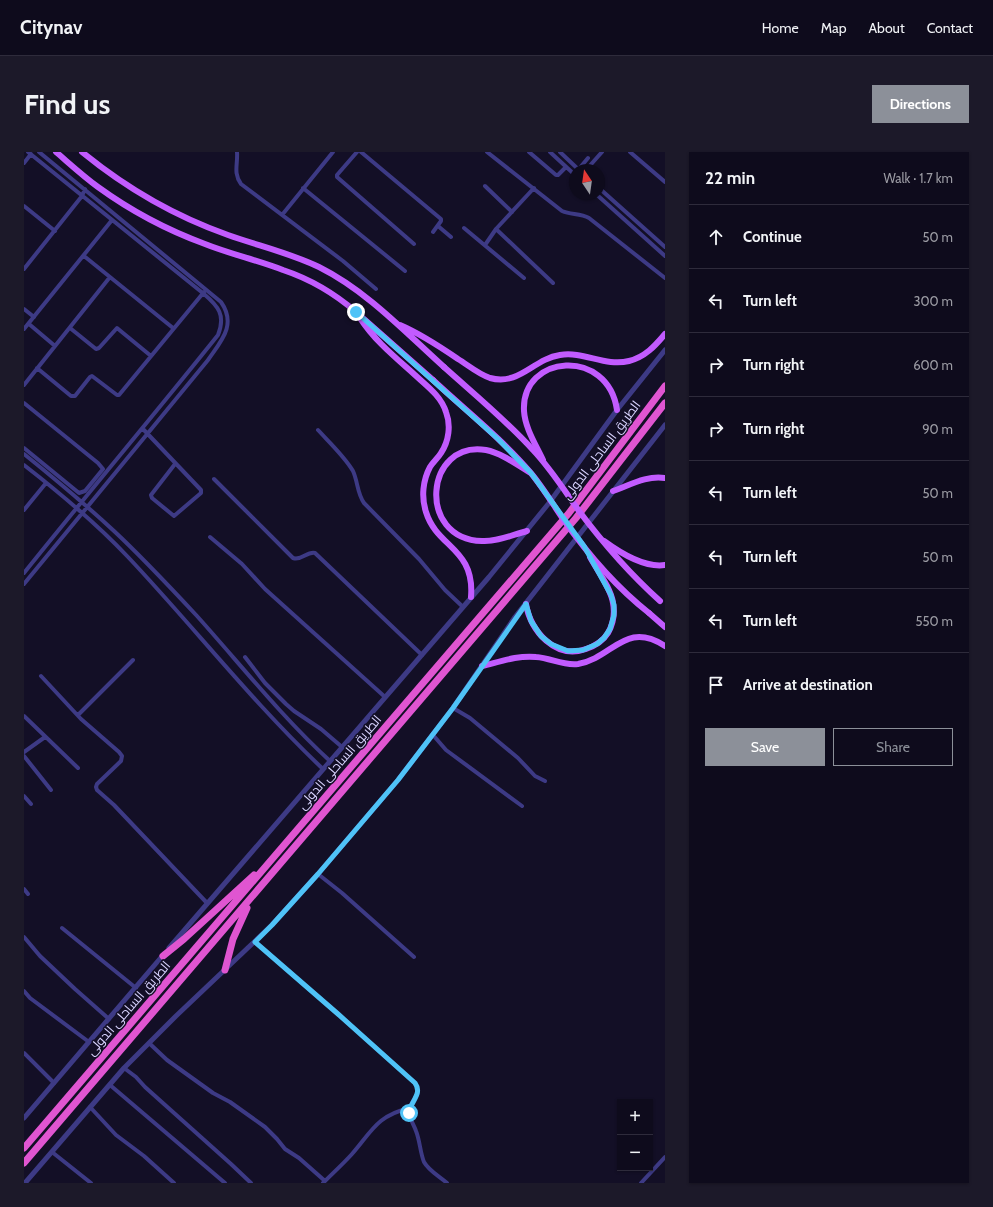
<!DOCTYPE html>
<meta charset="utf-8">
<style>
:root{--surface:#0e0b1c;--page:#1c1929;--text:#f1f3f6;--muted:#9b9ba3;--line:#2e2b3b;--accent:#8c9099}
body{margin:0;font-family:Cabin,Cairo,sans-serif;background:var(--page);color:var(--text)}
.controls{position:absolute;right:12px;bottom:12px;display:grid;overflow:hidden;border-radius:0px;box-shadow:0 1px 3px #0004}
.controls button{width:36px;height:36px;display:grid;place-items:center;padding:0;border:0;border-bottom:1px solid var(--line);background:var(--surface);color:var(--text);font:20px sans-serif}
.compass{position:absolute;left:545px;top:12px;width:36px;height:36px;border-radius:50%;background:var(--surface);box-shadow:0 1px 3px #0004;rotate:347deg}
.stop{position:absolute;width:12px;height:12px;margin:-9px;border:3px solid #4fc3f7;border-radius:50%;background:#fff}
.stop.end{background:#4fc3f7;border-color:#fff;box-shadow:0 1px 4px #0008}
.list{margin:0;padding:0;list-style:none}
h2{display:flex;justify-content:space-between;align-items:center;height:52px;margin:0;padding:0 16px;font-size:17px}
h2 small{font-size:13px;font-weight:400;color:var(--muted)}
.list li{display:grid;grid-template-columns:26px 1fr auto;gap:12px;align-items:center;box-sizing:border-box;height:64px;padding:0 16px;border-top:1px solid var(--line)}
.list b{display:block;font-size:15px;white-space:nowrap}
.list em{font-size:13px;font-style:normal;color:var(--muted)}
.actions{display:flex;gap:8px;padding:12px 16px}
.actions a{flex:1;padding:9px 0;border:1px solid var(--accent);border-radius:0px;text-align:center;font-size:14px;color:var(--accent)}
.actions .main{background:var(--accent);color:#fff}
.icon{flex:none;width:22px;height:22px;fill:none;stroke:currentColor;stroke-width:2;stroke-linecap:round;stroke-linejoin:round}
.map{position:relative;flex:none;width:641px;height:1031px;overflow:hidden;border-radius:0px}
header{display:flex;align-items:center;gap:24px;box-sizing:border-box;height:56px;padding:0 20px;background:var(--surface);border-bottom:1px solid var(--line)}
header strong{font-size:19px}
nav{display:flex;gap:22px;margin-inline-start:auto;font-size:14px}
.intro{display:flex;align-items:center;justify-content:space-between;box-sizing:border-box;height:96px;padding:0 24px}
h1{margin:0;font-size:28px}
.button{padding:10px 18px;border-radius:0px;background:var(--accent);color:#fff;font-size:14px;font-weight:700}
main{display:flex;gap:24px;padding:0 24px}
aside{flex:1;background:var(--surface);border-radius:0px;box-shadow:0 1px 3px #0004}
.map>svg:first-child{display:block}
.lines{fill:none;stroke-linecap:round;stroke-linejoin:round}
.minor{stroke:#3d3a85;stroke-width:4}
.tertiary{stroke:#3d3a85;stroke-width:5}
.primary{stroke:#c25bff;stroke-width:6}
.trunk{stroke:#e055d1;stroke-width:7}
.primary-bridge{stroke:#c25bff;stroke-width:6}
.route{stroke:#4fc3f7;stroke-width:5}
.labels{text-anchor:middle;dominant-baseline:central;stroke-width:3;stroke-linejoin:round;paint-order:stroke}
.street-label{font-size:13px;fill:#d9d4ff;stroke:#130f26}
</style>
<header>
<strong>Citynav</strong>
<nav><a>Home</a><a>Map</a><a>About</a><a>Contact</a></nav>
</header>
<div class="intro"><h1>Find us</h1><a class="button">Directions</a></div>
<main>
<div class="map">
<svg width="641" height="1031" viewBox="0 0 641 1031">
<rect width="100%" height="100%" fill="#130f26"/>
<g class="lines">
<path class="minor" d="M213,0C214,12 209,21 217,32L319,109L352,137
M333,0L313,23V25L390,92
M337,0L417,67V69L409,80
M463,0L538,59C547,63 556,61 565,66L641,126
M505,0L532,23H534L542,15
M526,0L551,23
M536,0L555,18
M606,0L641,30
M0,11L7,2
M554,18L564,6
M562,18L578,0
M461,34L488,60
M279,36L381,119
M575,36L641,95
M572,42L641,104
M0,54L31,79
M258,63L309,0
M414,74L427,85
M440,76L500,126
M472,77L529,131
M461,93L472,77L510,36
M60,104L149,176
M0,117L58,44L61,37
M0,157L10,165
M5,172L31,194
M46,176L72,197L75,196L93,176L127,204
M0,177L88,68
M13,216L47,244H51L66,225L68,224L93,243H95L180,140
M0,233L86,125
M0,251L74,311L79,317L61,339L55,341L0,296
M119,277L177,338V341L150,364L128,346L127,343L151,312
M294,278C305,290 321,305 329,319C334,330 333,341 340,351L395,407L421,438L439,455
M0,302C31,327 61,352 90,379C119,406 146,435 173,464C217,513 257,564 306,609
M0,313C36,341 73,372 104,405C170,475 229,551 299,617
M190,327L269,406C278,409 283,399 291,401L398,503
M0,358L22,331
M186,385L218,412L241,437L361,545
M0,421C64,341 130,263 194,183C202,163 194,154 180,142L4,0
M0,432L184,208C197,189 213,173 197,150L15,0
M221,505L241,531L262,552L270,559L297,577L318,595
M17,524L57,567L95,600L98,604L97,609L73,632L72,635L73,638L90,653L183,751
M429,556L446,566L494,606L511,624L521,629
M54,563L109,508
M0,564L54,616
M409,583L422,598L498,654
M0,600L21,585
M0,604L27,638
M0,644L7,652
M294,722L318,741L390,805
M0,737L4,742
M38,776L112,836
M0,785L16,804L51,837L85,867
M231,790L314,862L391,931C400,944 385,948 385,959C385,966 390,973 392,979C396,989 396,1000 400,1010C405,1019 415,1024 423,1031
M0,839L6,846L65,890
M125,891L143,908L189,941L206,950L241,975L253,987L261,997L275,1006L301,1029
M0,901L30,931
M100,916L112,925L121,935L207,1012L227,1031
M86,933L201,1031
M66,955L92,983L120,1004L150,1031
M28,1000L67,1031
M299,1031C309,1021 319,1012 328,1002C348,979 353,964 385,956
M617,1031L641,1005"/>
<path class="tertiary" d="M145,796L465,425L525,351L593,258L641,198
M0,966L140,802
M1,1031L100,916L152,864L248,773L294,722L374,628L429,556L491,465L641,273"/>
<path class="primary" d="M32,0C46,12 59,24 74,35C107,59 143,78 181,92C206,102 233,108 259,118C286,127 310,141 332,160L409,228
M58,0C102,36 150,64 204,83C235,94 266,101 295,115C343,139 381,180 420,215
M336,166C351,189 371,205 391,223C403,234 417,244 422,260C427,273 425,289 417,301C414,306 409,310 406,315C399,328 397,345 402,360C413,396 451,396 447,445
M376,173C397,182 415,194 434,207C444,213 454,222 466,226C496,234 509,207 536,203C560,199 581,215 605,209C621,205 631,194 641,182
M519,308C512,293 501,276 500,259C497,202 584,195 593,258
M589,339C606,333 623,323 641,326
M503,379C488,383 473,390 458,389C392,387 401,288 462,298C477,301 492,312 505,320
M580,389C595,400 621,416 641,413
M502,452C506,479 532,508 562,497C571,494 579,489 584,481C589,472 591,461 589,451C587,436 573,418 566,405
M625,461L641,475
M458,514C475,510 494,503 512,505C527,506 539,514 554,512C589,506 601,468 641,494"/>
<path class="trunk" d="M139,804L160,787L230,723
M201,818L209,787L223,756
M0,996L545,361L641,234
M0,1011L552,366L641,251"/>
<path class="primary-bridge" d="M420,215C450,242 482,268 509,298C527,317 540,338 555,359C579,391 606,422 636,449
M409,228C441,258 477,286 506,320C518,334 528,351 539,367C563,401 592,435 625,461"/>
</g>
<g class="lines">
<path class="route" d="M332,160L474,287L507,321L560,394L587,443L590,453V463L586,477L580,486L573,492L559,498L544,499L527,492L517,484L507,469L502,452L429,556L374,628L294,722L248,773L231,790L314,862L391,931C399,942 386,950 385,961"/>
</g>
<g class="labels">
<g class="street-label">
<text transform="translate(577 298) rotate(-53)">الطريق الساحلى الدولى</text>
<text transform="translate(315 610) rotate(-49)">الطريق الساحلى الدولى</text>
<text transform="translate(104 856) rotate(-49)">الطريق الساحلى الدولى</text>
</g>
</g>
</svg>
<div class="controls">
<button>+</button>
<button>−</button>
</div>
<svg class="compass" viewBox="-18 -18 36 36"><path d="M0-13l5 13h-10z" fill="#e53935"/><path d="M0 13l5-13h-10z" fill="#9b9ba3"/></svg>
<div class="stop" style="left:385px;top:961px"></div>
<div class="stop end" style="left:332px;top:160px"></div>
</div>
<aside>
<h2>22 min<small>Walk · 1.7 km</small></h2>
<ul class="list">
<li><svg class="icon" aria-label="ahead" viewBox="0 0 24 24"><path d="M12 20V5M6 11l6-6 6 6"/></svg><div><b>Continue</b></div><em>50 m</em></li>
<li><svg class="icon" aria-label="left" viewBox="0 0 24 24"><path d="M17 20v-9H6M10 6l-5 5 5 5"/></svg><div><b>Turn left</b></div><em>300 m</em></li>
<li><svg class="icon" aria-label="right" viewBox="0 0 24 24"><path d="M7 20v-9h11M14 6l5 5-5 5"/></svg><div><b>Turn right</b></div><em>600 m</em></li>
<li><svg class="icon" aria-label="right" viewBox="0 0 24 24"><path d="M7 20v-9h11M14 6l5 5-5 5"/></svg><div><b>Turn right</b></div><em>90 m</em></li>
<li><svg class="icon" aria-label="left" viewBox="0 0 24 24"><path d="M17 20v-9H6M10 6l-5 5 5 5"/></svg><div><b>Turn left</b></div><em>50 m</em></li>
<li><svg class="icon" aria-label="left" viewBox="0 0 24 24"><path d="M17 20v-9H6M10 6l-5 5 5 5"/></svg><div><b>Turn left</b></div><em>50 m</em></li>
<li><svg class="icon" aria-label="left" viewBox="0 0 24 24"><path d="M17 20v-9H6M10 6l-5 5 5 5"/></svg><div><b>Turn left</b></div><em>550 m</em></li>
<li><svg class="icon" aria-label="arrive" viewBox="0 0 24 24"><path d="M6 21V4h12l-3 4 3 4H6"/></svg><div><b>Arrive at destination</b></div></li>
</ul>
<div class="actions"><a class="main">Save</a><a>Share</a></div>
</aside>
</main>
